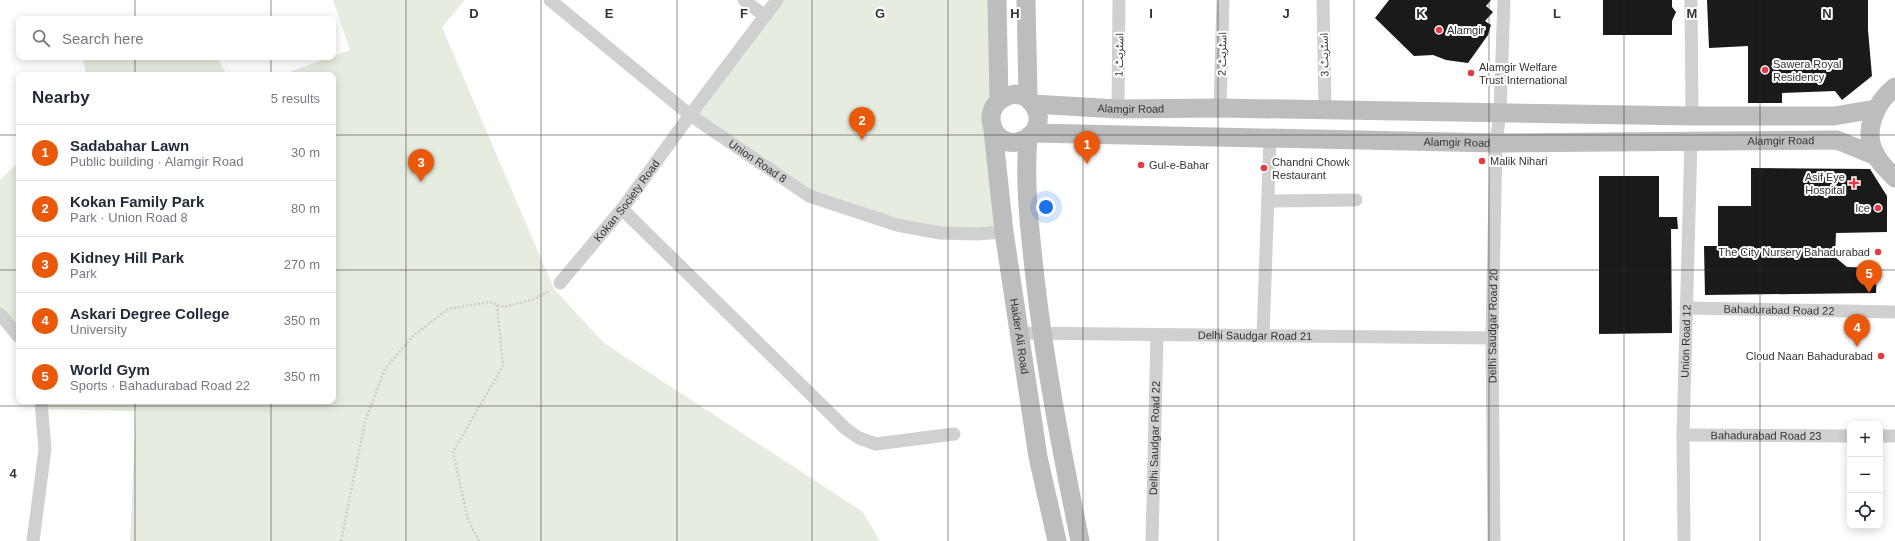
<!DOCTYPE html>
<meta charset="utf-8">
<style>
:root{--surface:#fff;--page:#f2f2f3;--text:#1f2937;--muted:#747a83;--line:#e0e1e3;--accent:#ea580c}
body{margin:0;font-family:Arial,"Noto Sans Arabic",sans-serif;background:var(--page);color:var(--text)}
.controls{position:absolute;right:12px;bottom:12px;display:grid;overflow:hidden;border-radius:8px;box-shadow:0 2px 10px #0003}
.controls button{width:36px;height:36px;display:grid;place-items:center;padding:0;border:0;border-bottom:1px solid var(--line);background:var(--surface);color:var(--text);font:20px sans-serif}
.you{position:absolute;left:1046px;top:207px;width:14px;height:14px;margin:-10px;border:3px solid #fff;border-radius:50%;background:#1a73e8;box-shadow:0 0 0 6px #1a73e833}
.badge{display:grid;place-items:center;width:26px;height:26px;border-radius:50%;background:var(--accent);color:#fff;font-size:13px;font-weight:700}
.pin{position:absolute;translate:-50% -33px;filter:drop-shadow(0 1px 2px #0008)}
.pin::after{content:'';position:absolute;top:21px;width:14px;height:12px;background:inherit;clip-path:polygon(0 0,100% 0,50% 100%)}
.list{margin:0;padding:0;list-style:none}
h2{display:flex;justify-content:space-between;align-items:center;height:52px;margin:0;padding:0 16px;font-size:17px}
h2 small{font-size:13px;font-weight:400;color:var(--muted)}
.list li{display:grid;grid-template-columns:26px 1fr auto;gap:12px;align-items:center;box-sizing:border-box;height:56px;padding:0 16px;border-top:1px solid var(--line)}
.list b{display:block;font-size:15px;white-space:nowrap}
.list p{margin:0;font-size:13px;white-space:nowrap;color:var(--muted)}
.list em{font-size:13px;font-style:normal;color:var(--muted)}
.icon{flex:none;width:22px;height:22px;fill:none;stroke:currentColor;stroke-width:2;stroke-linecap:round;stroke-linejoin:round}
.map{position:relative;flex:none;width:1895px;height:541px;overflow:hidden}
.search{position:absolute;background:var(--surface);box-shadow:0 2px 10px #0003;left:16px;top:16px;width:320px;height:44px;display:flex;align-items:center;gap:10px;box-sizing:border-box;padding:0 14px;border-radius:8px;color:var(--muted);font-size:15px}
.panel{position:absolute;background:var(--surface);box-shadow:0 2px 10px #0003;left:16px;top:72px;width:320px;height:332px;border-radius:8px}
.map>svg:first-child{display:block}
.green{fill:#e6ecdf}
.building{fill:#1a1a1a}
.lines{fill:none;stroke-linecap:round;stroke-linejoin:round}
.path{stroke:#cdcdcd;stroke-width:2.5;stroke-dasharray:2 2;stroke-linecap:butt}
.street{stroke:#d0d0d0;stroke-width:13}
.secondary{stroke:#bdbdbd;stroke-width:19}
.grid{fill:none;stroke:#333;stroke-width:1;stroke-opacity:0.55}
.poi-dot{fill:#e63946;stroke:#fff;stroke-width:1.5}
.labels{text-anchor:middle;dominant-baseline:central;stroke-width:4;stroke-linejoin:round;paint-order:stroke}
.poi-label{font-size:11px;fill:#333;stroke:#fff;text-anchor:start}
.street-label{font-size:11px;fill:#333;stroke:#fff}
.grid-label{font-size:13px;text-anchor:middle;font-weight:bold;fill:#333;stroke:#fff;stroke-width:4;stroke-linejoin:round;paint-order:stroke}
</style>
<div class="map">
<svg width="1895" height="541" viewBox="0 0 1895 541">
<rect width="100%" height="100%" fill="#fff"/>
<path class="green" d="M333,0H465L442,27L554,289L604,343L863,512L880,541H130L136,411L42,409L39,401H333V75H281L350,50Z
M776,0H997L1004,232L940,233L809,196L690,115Z
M82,57H217L227,75H87Z
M19,162V339L0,314V180Z"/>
<path class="building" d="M1389,0H1491L1486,6L1493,12L1485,21L1491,25L1488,35L1468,63L1446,60L1433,55L1414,56L1375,18Z
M1603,0H1672V7L1676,12L1672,21V35H1603Z
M1707,0H1868V30L1872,76L1842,100L1835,91L1782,93V103H1748V46L1709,48Z
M1751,168L1870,169L1887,196V232L1836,233L1835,257L1847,267L1877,268L1876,293L1705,295L1704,246H1718V206H1751Z
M1599,176H1659V217H1677L1678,229H1671L1672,333L1599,334Z"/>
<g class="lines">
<path class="path" d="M341,541L365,422L385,369L413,336L448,309L489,302L504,307L534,299L550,291
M479,541L468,520L453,452L503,366L497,304"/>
<g class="street">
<path id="s1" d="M550,0L690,115L809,196L897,225L940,233L976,234L1004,232"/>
<path d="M744,0L765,16"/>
<path d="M1323,0L1325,110"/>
<path d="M1691,0L1692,116"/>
<path d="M1220,108L1223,0"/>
<path d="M1118,109L1119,0"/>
<path d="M1268,201L1356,200"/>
<path d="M622,209L846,429L859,438L876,444L954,434"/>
<path id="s2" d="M560,283L622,209L690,115L777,0"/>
<path id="s3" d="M1686,308L1895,312"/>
<path d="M0,314L19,337"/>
<path id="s4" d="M1019,333L1492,338"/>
<path d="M1263,336L1270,138"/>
<path id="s5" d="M1683,435L1850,436"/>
<path d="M1880,436H1895"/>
<path d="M33,541L45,449L41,401"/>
<path id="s6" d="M1152,541L1157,335"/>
<path id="s7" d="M1494,541L1492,338L1496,143L1500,112L1504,0"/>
<path id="s8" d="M1684,541L1683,435L1691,141"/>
</g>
<g class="secondary">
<path d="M997,0L999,100"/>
<path d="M1026,0L1028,97"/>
<path d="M1895,87C1875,103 1861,133 1877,157C1881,165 1889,171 1895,178"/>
<path d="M1015,94L1028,97L1027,98C1035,105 1041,114 1037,125C1035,132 1029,137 1023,140C993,154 973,102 1015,94Z"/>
<path id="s9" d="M1033,104L1118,109L1220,108L1692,116H1834L1876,109"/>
<path id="s10" d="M993,130L1004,232L1038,457L1057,541"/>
<path id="s11" d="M1034,133L1496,143L1837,140L1876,156"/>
<path d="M1028,138C1024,185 1030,231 1035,278C1045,366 1062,453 1080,541"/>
</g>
</g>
<path class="grid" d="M135,0V19M271,0V19M406,0V541M541,0V541M677,0V541M812,0V541M948,0V541M1083,0V541M1218,0V541M1354,0V541M1489,0V541M1624,0V541M1760,0V541M135,57V75M271,57V75M0,135H19M333,135H1895M0,270H19M333,270H1895M135,401V541M271,401V541M0,406H1895"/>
<g class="poi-dot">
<circle cx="1439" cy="30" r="4"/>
<circle cx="1765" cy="70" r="4"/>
<circle cx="1471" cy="73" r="4"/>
<circle cx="1482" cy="161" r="4"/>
<circle cx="1141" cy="165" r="4"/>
<circle cx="1264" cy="168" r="4"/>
<path d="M1852 177h4v4h4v4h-4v4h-4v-4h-4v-4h4z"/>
<circle cx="1878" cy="208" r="4"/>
<circle cx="1878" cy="252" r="4"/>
<circle cx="1881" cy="356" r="4"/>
</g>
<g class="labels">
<g class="poi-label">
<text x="1447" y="30">Alamgir</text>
<text x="1773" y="64">Sawera Royal<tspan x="1773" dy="13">Residency</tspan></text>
<text x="1479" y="67">Alamgir Welfare<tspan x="1479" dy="13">Trust International</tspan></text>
<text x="1490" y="161">Malik Nihari</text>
<text x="1272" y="162">Chandni Chowk<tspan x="1272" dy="13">Restaurant</tspan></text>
<text x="1149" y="165">Gul-e-Bahar</text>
<text x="1845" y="177" text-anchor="end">Asif Eye<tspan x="1845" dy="13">Hospital</tspan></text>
<text x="1870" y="208" text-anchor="end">Ice</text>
<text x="1870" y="252" text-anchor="end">The City Nursery Bahadurabad</text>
<text x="1873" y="356" text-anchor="end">Cloud Naan Bahadurabad</text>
</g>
<g class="street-label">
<text transform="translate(1222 54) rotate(-89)">اسٹریٹ 2</text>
<text transform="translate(1119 55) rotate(-89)">اسٹریٹ 1</text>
<text transform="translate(1324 55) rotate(-91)">اسٹریٹ 3</text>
<text stroke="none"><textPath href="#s9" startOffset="98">Alamgir Road</textPath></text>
<text stroke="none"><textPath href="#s11" startOffset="747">Alamgir Road</textPath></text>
<text stroke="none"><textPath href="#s11" startOffset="423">Alamgir Road</textPath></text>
<text stroke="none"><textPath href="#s1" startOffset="263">Union Road 8</textPath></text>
<text stroke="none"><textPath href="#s2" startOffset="106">Kokan Society Road</textPath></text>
<text stroke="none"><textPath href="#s3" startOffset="93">Bahadurabad Road 22</textPath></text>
<text stroke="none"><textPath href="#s7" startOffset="215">Delhi Saudgar Road 20</textPath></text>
<text stroke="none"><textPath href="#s10" startOffset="208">Haider Ali Road</textPath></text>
<text stroke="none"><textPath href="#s4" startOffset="236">Delhi Saudgar Road 21</textPath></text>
<text stroke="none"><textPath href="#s8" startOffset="200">Union Road 12</textPath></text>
<text stroke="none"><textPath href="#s5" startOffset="83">Bahadurabad Road 23</textPath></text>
<text stroke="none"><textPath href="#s6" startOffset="103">Delhi Saudgar Road 22</textPath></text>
</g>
</g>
<g class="grid-label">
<text x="474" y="18">D</text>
<text x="609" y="18">E</text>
<text x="744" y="18">F</text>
<text x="880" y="18">G</text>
<text x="1015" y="18">H</text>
<text x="1151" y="18">I</text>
<text x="1286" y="18">J</text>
<text x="1421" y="18">K</text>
<text x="1557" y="18">L</text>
<text x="1692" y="18">M</text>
<text x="1827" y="18">N</text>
<text x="13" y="478">4</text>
</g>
</svg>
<div class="controls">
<button>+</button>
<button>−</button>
<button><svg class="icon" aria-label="locate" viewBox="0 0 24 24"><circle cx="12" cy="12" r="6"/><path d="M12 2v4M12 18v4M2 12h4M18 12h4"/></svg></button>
</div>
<div class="you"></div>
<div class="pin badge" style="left:1087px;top:164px">1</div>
<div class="pin badge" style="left:862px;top:140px">2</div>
<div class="pin badge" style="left:421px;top:182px">3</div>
<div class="pin badge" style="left:1857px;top:347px">4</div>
<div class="pin badge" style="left:1869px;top:293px">5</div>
<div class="search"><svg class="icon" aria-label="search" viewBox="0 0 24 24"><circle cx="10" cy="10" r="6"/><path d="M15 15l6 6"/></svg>Search here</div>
<section class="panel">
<h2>Nearby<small>5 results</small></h2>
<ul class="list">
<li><span class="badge">1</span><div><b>Sadabahar Lawn</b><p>Public building · Alamgir Road</p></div><em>30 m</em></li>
<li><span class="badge">2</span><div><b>Kokan Family Park</b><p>Park · Union Road 8</p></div><em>80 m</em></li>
<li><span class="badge">3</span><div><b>Kidney Hill Park</b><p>Park</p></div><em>270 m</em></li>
<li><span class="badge">4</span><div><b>Askari Degree College</b><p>University</p></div><em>350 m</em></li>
<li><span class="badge">5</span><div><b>World Gym</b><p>Sports · Bahadurabad Road 22</p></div><em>350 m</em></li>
</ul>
</section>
</div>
